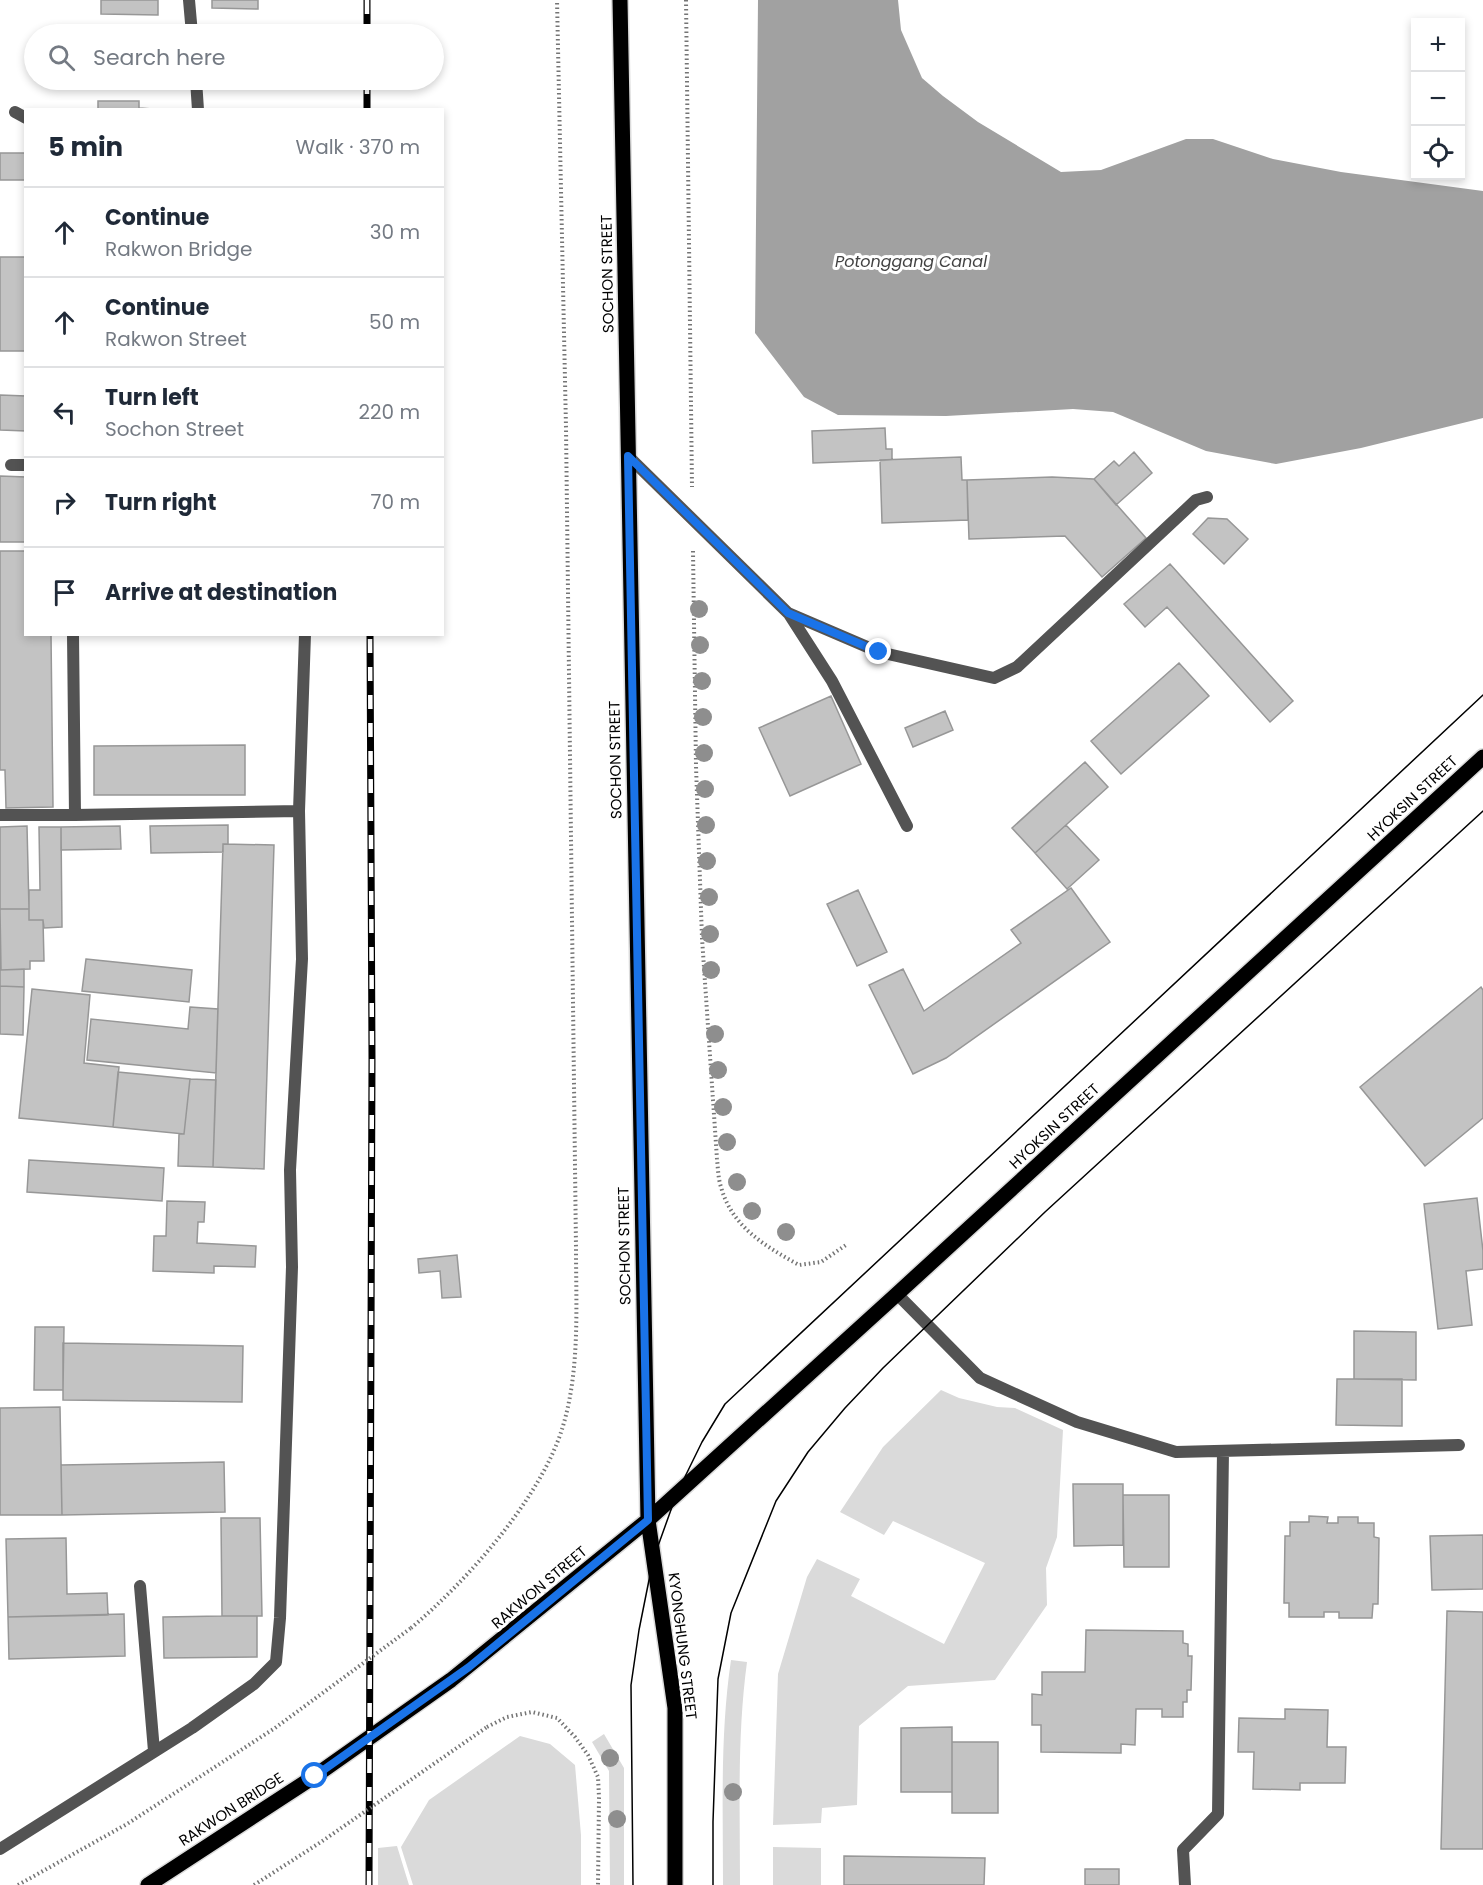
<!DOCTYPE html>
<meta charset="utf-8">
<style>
:root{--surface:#fff;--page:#f2f2f3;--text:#1f2937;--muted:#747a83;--line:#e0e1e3}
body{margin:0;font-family:Poppins,sans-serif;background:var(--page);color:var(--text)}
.controls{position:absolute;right:18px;top:18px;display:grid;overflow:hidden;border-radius:0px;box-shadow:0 3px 9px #0003}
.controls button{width:54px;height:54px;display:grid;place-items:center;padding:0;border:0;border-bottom:2px solid var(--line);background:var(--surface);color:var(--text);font:30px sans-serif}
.stop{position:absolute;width:18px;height:18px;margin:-14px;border:4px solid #1a73e8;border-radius:50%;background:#fff}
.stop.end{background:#1a73e8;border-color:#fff;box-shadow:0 2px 6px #0008}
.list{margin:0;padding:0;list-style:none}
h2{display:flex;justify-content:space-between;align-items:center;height:78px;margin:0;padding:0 24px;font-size:26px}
h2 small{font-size:20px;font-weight:400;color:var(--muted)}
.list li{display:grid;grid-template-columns:39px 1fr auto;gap:18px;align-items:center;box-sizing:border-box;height:90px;padding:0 24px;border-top:2px solid var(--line)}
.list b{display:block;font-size:22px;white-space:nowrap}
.list p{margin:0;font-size:20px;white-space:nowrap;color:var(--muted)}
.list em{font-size:20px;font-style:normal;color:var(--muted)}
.icon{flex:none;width:33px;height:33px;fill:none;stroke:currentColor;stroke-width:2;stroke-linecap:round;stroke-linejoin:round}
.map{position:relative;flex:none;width:1483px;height:1885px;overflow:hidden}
.search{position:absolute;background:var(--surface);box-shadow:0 3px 9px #0003;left:24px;top:24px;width:420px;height:66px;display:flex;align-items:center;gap:15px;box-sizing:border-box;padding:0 21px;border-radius:33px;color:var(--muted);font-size:22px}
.panel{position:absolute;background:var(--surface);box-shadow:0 3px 9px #0003;left:24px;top:108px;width:420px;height:528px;border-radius:0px}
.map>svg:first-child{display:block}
.green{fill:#dadada}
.water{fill:#a1a1a1}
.building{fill:#c3c3c3;stroke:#979797;stroke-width:1.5}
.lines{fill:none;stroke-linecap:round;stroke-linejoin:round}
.primary-casing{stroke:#dbdbdb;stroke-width:18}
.path{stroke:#757575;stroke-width:4;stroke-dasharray:1.5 3;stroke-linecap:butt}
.lane{stroke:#535353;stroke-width:12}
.street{stroke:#535353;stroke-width:12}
.primary{stroke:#000;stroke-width:15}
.tram{stroke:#000;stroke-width:1.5}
.rail-casing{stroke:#000;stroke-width:7}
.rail{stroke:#fff;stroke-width:4.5;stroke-dasharray:14;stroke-linecap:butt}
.path-bridge{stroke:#757575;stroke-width:4;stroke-dasharray:1.5 3;stroke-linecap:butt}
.tree{fill:#8e8e8e}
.route{stroke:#1a73e8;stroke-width:8}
.labels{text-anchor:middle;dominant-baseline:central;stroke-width:6;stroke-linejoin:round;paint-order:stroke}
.street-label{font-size:15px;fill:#000;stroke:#fff}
.water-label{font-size:16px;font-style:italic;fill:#424242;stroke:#fff}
</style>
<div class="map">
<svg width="1483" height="1885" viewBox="0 0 1483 1885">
<rect width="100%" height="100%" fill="#fff"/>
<path class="green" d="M941,1390L959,1398L997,1407L1015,1408L1063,1430L1057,1537L1046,1568L1047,1605L995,1680L908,1686L859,1726L857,1805L822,1808L821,1823L773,1825L778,1674L807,1577L817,1559L860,1579L851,1596L944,1644L985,1563L893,1521L884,1535L840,1512L883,1447Z
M731,1660L747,1662C737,1736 740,1810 740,1885H723C723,1810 720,1734 731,1660Z
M604,1734L624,1768V1885H610L609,1771L592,1742Z
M520,1736L550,1744L575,1765L581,1835V1885H413L401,1847L429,1800Z
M397,1846L409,1885H378V1848Z
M773,1847L821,1848V1885H773Z"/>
<path class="water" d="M758,0H898L901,30L922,78L943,96L978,122L1061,172L1101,170L1186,139H1213L1273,159L1341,172L1483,191V418L1361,448L1276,464L1206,451L1113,412L1073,409L946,416L838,415L804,397L755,333Z"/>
<path class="building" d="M101,0H158V15L101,14Z
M212,0H258V9L212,8Z
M98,101H139V108L167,110H98Z
M0,153H26V180H0Z
M0,257H26V351H0Z
M0,395L26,396V431L0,430Z
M885,428L886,449H892V460L813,463L812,431Z
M1134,452L1152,473L1116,505L1094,479L1114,461L1119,466Z
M961,457L962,480H967L968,520L882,523L880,460Z
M0,476L26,477V542H0Z
M1052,477L1094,479L1146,538L1102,577L1065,536L969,539L967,480Z
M1208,518L1227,519L1248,539L1224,564L1193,534Z
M0,551H26V634H51L53,807L6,808L5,770H0Z
M1170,564L1293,701L1270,722L1167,607L1145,627L1124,604Z
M1179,663L1209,696L1121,774L1091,741Z
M831,696L861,764L790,796L759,728Z
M945,711L953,730L913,747L905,728Z
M245,745V795H94V746Z
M1085,762L1108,787L1035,853L1012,828Z
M228,825V844H223V852L151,853L150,826Z
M1066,825L1099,860L1067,889L1035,853Z
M27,826L29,909H0V827Z
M120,826L121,849L61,850V827Z
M39,827H61L62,927L44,928L43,920H29V890H40Z
M223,844L274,845L264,1169L213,1167Z
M1071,888L1110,942L946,1058L913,1074L869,985L903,969L924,1011L1021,943L1011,930Z
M858,890L887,952L857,966L827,904Z
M0,909H29V920H43L44,961H30V969L1,970Z
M0,941L1,970L24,969V987L0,986Z
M86,959L192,970L189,1002L82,991Z
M0,986L24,987L23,1035L0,1034Z
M1481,987L1483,990V1118L1425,1166L1360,1087Z
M32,989L90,995L84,1063L119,1067L113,1127L19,1118Z
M190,1007L218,1009L216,1073L87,1060L91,1019L188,1029Z
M118,1072L190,1079L184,1134L113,1127Z
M190,1079L216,1080L213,1167L178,1166L179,1134H184Z
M29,1160L164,1168L162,1201L27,1192Z
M1477,1198L1483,1251V1269L1466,1271L1472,1325L1438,1329L1424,1204Z
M167,1201L205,1202L204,1222H198L197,1243L256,1246L255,1267L214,1266V1273L153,1271L154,1236H166Z
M457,1255L461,1297L442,1298L440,1271L419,1273L418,1259Z
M35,1327H64L63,1390H34Z
M1354,1331L1416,1332V1380L1354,1379Z
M63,1343L243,1346L242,1402L63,1400Z
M1337,1379H1402V1426L1336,1425Z
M60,1407L62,1515H0V1408Z
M224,1462L225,1512L62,1515L61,1465Z
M1073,1484H1123V1545L1074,1546Z
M1123,1495H1169V1567H1124Z
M1309,1516L1328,1517L1327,1523H1338V1517H1358V1523H1374V1537L1379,1538L1378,1604H1373L1372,1618H1339V1612H1324V1617H1289V1603H1284L1285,1536H1290V1522H1309Z
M221,1518H260L262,1616H222Z
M1483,1535V1589L1432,1590L1430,1536Z
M66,1538L67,1594L107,1593L108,1615L8,1617L6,1539Z
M1447,1611L1483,1612V1849H1441Z
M124,1614L125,1656L9,1659L8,1617Z
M222,1616H257V1657L164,1658L163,1617Z
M1086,1630L1183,1631V1643L1188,1644V1656H1192L1191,1690H1187V1702H1183V1717H1162V1709H1136L1135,1745L1121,1744V1753L1041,1752V1725H1032V1694L1042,1695V1672H1085Z
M1285,1709L1328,1710L1327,1747H1346L1345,1783H1300V1790L1253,1789L1254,1752H1238L1239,1718L1285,1719Z
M952,1727V1792H901V1728Z
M952,1742H998V1813H952Z
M844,1856L985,1858L984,1885H844Z
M1085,1869H1119V1885H1085Z"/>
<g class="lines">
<g class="primary-casing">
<path id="primary" d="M620,0L648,1520L675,1708V1885
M148,1885L315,1776L451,1680L648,1520L897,1294L1483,757"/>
</g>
<path class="path" d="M686,0L692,487
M693,551L696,766L702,938L717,1159C718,1168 718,1178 721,1187C732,1227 765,1246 799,1265L821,1262L846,1245
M411,1628C467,1581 542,1497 563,1426C580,1369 576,1307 576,1248L566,428L557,0
M487,1727L507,1717L532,1712L557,1718L575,1737L588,1755L598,1777L599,1797L598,1885"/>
<path class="lane" d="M189,0L192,34
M196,80L198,110
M15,112L26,118
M628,456L788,613L879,652L994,678L1017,667L1196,500L1207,497
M11,465H26
M789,614L832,681L907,826
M0,815H75L73,635
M75,815L299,811
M140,1586L154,1751
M0,1849L192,1728L254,1684L276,1662L280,1618L292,1267L290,1170L302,959L299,811L305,634"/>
<path class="street" d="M897,1294L980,1378L1077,1422L1176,1452L1459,1445
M1185,1885L1183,1850L1218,1814L1223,1451"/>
<use href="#primary" class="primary"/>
<path class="tram" d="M633,1885L631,1685L639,1630L653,1560L677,1493L702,1442L725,1404L1483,695
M713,1885V1822L718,1679L731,1613L776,1501L808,1452L845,1408L883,1368L1045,1212L1483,811"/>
<g class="rail-casing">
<path id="rail" d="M367,0V34
M367,80V110
M369,1885L372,1059L370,634"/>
</g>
<use href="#rail" class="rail"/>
<path class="path-bridge" d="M18,1885L127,1824L275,1728L411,1628
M254,1885L321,1842L487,1727"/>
</g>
<g class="tree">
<circle cx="699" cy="609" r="9"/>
<circle cx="700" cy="645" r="9"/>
<circle cx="702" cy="681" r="9"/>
<circle cx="703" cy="717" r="9"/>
<circle cx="704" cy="753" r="9"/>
<circle cx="705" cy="789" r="9"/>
<circle cx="706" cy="825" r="9"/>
<circle cx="707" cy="861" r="9"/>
<circle cx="709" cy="897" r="9"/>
<circle cx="710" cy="934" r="9"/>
<circle cx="711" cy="970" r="9"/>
<circle cx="715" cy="1034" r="9"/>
<circle cx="718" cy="1070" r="9"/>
<circle cx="723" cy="1107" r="9"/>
<circle cx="727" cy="1142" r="9"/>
<circle cx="737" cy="1182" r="9"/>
<circle cx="752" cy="1211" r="9"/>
<circle cx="786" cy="1232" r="9"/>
<circle cx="610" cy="1758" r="9"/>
<circle cx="733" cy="1792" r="9"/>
<circle cx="617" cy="1819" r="9"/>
</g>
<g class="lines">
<path class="route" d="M315,1776L469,1667L648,1520L628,456L788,613L879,652"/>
</g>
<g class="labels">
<g class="street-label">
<text transform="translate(607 274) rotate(-91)">SOCHON STREET</text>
<text transform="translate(615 760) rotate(-91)">SOCHON STREET</text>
<text transform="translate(1412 798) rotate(-43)">HYOKSIN STREET</text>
<text transform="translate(1054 1126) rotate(-43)">HYOKSIN STREET</text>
<text transform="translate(624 1246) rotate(-91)">SOCHON STREET</text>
<text transform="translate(539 1587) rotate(-40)">RAKWON STREET</text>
<text transform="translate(683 1646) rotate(83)">KYONGHUNG STREET</text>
<text transform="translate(231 1809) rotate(-33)">RAKWON BRIDGE</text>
</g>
<g class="water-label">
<text x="911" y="261">Potonggang Canal</text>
</g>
</g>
</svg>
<div class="controls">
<button>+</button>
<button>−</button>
<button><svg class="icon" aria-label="locate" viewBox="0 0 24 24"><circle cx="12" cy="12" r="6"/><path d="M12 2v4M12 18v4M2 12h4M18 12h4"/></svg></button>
</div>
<div class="stop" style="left:315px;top:1776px"></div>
<div class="stop end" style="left:879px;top:652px"></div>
<div class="search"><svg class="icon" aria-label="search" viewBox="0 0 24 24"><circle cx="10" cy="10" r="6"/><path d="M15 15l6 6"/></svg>Search here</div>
<section class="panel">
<h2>5 min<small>Walk · 370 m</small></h2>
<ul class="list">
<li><svg class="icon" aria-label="ahead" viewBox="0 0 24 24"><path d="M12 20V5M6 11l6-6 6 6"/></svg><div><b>Continue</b><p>Rakwon Bridge</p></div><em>30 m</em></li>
<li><svg class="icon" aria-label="ahead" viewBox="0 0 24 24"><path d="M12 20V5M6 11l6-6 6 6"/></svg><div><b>Continue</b><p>Rakwon Street</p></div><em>50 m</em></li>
<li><svg class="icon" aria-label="left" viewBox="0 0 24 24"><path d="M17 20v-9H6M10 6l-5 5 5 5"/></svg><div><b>Turn left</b><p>Sochon Street</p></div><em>220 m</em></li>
<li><svg class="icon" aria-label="right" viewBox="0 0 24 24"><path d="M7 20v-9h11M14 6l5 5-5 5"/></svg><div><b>Turn right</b></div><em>70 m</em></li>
<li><svg class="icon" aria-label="arrive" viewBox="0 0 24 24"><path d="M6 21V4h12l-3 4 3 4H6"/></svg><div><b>Arrive at destination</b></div></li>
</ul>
</section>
</div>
